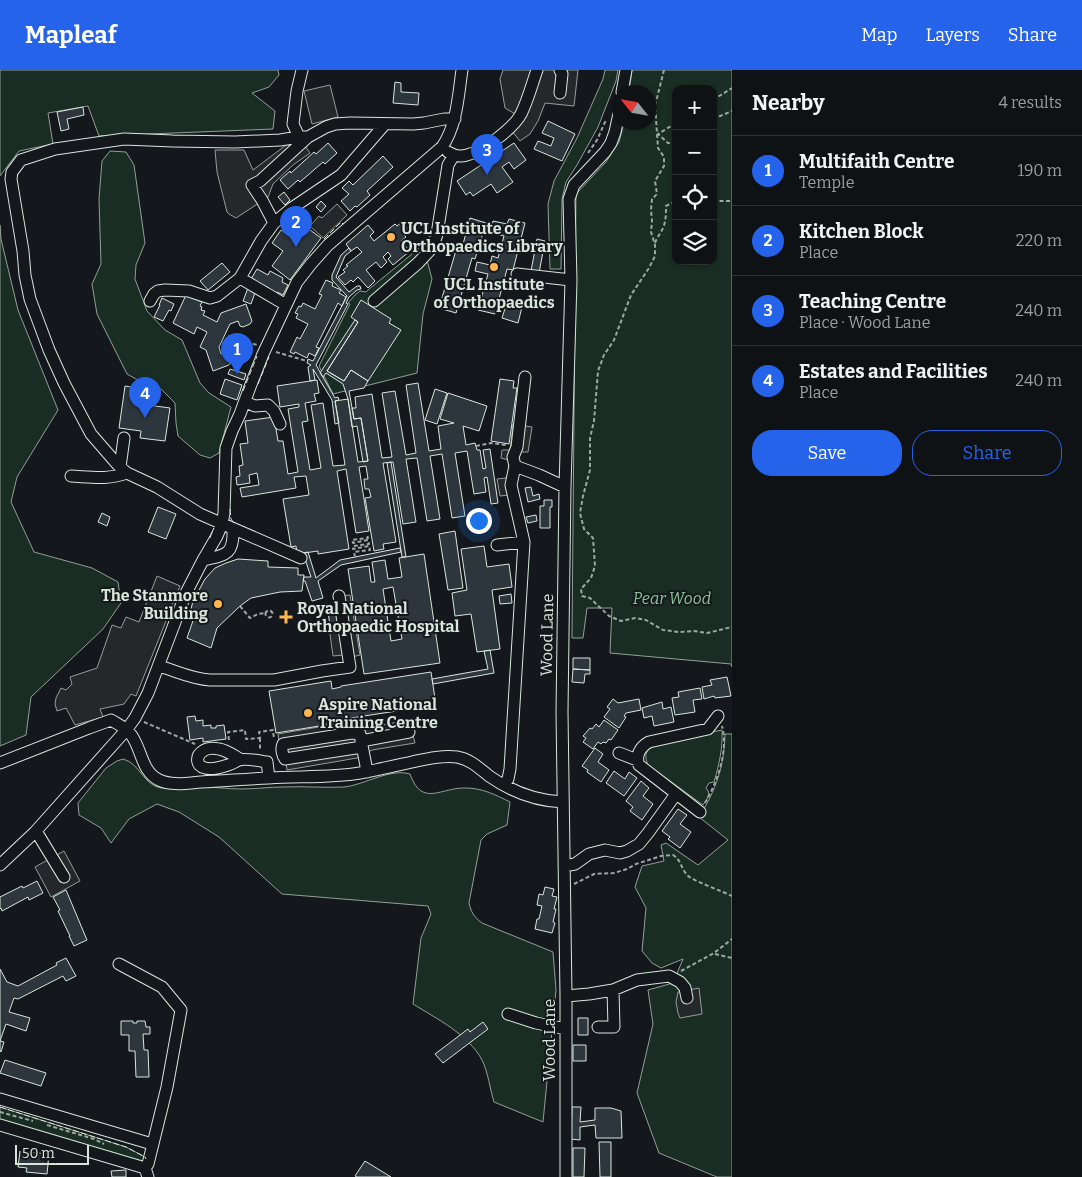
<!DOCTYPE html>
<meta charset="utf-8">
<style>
:root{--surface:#0f1215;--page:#181b1e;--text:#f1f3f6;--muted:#9b9ea0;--line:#2f3234;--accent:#2563eb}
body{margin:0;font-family:Bitter,serif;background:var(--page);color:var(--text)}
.controls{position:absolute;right:15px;top:15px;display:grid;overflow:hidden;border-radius:10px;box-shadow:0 1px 4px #0004}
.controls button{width:45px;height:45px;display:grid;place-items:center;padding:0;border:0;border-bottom:1px solid var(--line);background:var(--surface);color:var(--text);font:25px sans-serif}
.compass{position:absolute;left:612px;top:15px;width:45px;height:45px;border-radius:50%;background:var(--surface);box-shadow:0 1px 4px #0004;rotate:301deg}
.scale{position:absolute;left:15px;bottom:12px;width:74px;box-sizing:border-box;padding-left:5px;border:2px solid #d8e6dc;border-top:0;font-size:14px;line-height:18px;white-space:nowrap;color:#d8e6dc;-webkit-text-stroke:4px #14181c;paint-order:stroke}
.you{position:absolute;left:478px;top:450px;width:18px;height:18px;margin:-12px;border:4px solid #fff;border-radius:50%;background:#1a73e8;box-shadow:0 0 0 8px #1a73e833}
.badge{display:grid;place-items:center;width:32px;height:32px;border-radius:50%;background:var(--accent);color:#fff;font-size:16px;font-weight:700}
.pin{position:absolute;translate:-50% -41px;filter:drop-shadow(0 1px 2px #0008)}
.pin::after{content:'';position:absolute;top:26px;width:18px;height:15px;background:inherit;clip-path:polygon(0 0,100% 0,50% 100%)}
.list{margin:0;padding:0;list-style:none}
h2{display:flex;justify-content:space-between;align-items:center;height:65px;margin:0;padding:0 20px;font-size:21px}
h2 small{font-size:16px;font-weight:400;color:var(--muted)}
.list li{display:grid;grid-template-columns:32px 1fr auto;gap:15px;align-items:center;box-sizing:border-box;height:70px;padding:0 20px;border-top:1px solid var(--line)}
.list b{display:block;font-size:19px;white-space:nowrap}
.list p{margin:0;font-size:16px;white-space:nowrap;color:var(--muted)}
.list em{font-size:16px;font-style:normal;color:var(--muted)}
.actions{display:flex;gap:10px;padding:15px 20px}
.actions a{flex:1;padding:11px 0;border:1px solid var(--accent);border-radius:20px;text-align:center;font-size:18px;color:var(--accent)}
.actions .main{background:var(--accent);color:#fff}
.icon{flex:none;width:28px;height:28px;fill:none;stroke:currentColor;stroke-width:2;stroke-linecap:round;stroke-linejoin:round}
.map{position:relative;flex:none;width:732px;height:1107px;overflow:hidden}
header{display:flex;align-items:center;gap:30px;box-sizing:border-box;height:70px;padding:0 25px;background:var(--accent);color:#fff}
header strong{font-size:24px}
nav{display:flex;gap:28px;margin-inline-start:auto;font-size:18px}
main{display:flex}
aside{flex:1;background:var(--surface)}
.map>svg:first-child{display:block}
.green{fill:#1a2d24;stroke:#939e99;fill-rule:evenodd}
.parking{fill:#24282b;stroke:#939e99}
.building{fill:#2c363c;stroke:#d8e6dc;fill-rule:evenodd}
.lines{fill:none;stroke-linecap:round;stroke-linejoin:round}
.minor-casing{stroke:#d8e6dc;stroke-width:13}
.path{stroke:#9da8a2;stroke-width:2;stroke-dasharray:4 2.5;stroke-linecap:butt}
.minor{stroke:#14181c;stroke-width:11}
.fence{stroke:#d8e6dc;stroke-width:1;stroke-dasharray:6 2.5;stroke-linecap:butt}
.poi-dot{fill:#ffb74d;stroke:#14181c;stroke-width:2}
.labels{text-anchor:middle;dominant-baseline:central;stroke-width:4;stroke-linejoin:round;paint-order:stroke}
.poi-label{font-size:16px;font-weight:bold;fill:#d8e6dc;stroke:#14181c;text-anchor:start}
.park-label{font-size:16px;font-style:italic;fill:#8ac095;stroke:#14181c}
.street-label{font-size:16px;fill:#d8e6dc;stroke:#14181c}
</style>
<header>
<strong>Mapleaf</strong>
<nav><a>Map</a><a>Layers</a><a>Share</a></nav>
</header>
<main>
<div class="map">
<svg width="732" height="1107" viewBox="0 0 732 1107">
<rect width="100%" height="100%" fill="#14181c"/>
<path class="green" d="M0,0H278L279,5L269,17L252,23L275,41L273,59L99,66L88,36L48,43L53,74L19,81L0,106Z
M605,0H618L616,11L598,57L577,95L566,112L562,129L561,199H550L548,134L554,111L577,68L603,9Z
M632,0H732V597L731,594L610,583L612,538H587L583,568H572L576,124L606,92L619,72L624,53L650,52V22H629ZM676,19H713V191H676Z
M110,81L126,82L134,95L145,173L136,195L135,209L147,241L165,260L182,270L200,313L209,323L231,337L219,383L210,388L200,385L178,366L176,353L175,333L161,319L143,313L127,304L97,244L92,214L101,194L99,129L102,91Z
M0,155L1,169L18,240L58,340L17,407L11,432L34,482L92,498L118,512L121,533L103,559L31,627L26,665L0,676Z
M423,175L432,209L423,244L417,303L333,324L319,296L350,234L348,233L355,225L360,221L366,222L368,220Z
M722,660C723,678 719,695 714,712L709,713L706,718C712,724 706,730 703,735L648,695C643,683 647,679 657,673Z
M725,664H732V1107H717L659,1083L637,1023L653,954L648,920L673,913L683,889L661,898L652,893L642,881L646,838L635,817L642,796L664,791L661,775L666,773L698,795L728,770L699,747C716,720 724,697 725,664Z
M123,689C140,693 143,715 161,718C175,719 189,716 203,717C216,717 228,719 241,719C255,719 269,717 283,717C303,716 323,718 344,717C364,715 390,698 410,704C422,738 441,717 466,718C482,718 496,725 510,732L507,755L487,764L481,770L469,833C471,842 474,847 482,853L553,882L556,920L543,1052L494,1032C490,1019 488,1002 482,990C468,964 437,949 413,934L421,868L431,844L428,836L282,824L219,767L179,742L157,734L129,749L111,773L101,758L79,745L78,733L106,698L117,691Z
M0,1037L126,1077L145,1087L143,1093L0,1051Z"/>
<path class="parking" d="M503,0H578L574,36L545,33L538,51L530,64L520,71L507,55L517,45L505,38L500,9Z
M330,15L338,47L312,54L304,21Z
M298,66L310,83L293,95L273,114L268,127L236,148L229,144L227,142L217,102L215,80H244L253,100Z
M337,134L347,145L323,168L310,156L319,146L322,148Z
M513,354L532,357L528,382H520L509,425L500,426L497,409L506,408L508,403L509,390L501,388L502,380H510Z
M157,506L180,516L136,626L131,624L124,634L100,639L103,647L75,655L66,638L57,641L55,634L56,628L61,618L66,620L72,614L70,607L97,598L112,555L121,558L126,547L139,552Z
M350,525L360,585L352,587L342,526Z
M338,556L343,585L333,586L329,557Z
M409,650L415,673L372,680L357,688L287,700L286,693L282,694L278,664L353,651L355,660Z
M64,781L80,811L51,827L35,797Z
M699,918L702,944L680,948L678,943L676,932L678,922Z"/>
<path class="building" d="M395,12L401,13V22L419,23L418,35L393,33Z
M83,37L84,45L67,49L69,59L61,61L57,42Z
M548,51L575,64L562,91L534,79L538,71L551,76L554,68L542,63Z
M328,73L337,83L325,94L323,92L300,112L298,110L288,119L280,110L290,101L291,103L314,82L316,84Z
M514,73L526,90L514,99L509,92L502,97L513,112L497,123L491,114L473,126L470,122L466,125L457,111Z
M383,86L393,97L367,121L370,125L357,137L355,136L350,141L341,131L349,124L342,118L349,111L353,115Z
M284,122L290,130L285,135L278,127Z
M321,131L326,136L321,142L316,137Z
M299,145L309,153L306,157L321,168L290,210L272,196L283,181L272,173L281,160L292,168L297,161L287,153L292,146L296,149Z
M470,148L486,153L475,189L472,188L456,243L439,238L457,177L462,178Z
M509,149L525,153L513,200L507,199L495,244L478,240L488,204L475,201L477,192L490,195L492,186L498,188L504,166L490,162L493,151L507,154Z
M402,152L409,161L404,165L406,167L401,171L410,181L393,195L388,189L391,186L388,182L383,187L387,192L381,198L376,192L366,200L375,211L368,218L358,207L353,212L351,210L345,215L338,207L345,202L343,200L348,196L346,195L362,182L357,177L351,181L346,174L368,155L374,162L370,166L374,171L395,154L397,156Z
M537,169L545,171L539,203L531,201Z
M349,178L351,181L345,186L336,207L349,222L357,216H360L361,219L357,220L349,227L346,233L348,234L316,295L335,328L338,327L339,330L335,331L339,353L335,354L332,330L313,299L315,310L310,311L308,297L311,295L307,293L308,289L313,291L347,226L332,210V205L341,185Z
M222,193L230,202L208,220L200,211Z
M257,199L268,205L270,201L283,208L282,212L288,215L283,225L277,222L276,224L268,220L269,218L251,209Z
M326,210L333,213L332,216L341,220L339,223L346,227L342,236L338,233L316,277L319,278L315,286L309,283L307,288L295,282L294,284L290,282L297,267L300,269L308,254L296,248L298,244L295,243L299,236L301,237L303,233L315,239L322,225L319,224Z
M248,218L256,220L251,234L243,231Z
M186,225L202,232L200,236L202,237L201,240L205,241L203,245L217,252L221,243L246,234L252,251L250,254L243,257L240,256L238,251L230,254L219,277L221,284L225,283L229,284L231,292L229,295L213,301L206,280L200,277L207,262L197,257L194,264L173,253Z
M162,228L174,234L171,241L169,240L163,251L154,247L160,235H159Z
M361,230L391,249L389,253L401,260L368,311L351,300L344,311L327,301L358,252L351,247Z
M507,232L522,237L518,253L502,248Z
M355,250L358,252L327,301L344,311L351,300L368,311L364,318L349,321L354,349L361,348L368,391L363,392L357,356L352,357L348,329L343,314L326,303L323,307L320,303Z
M230,299L246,304L244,310L228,304Z
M225,309L242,315L237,330L220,324Z
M500,309L514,311L513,318H517L509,374L491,371Z
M317,310L319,323L314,324L316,331L305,333L308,351L302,352L310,400L321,398L311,335L323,333L333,396L345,395L335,331L348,329L358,392L368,391L361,348L354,349L352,338H356L355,327L372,324L382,388L392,387L382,323L395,321L406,385L416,383L406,315L418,313L429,381L441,379L438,356L454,353L440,349L448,323L487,336L479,361L463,356L466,375L475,373L477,380H480L483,399L486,398L483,380L490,379L498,433L491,434L487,407L484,408L486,422L474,424L467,381L455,383L465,446L452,448L442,384L430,386L440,449L427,451L417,388L406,389L416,452L403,454L393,392L383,393L396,472L383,474L384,479L374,481L365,428L371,427L369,419H365L364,409H368L366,396L359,397L369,461L356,463L346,399L337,401L349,479L318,484V481L297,484L296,476L291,477L283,429L309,425L306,406L294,407L296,418L242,427L240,418L259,415L257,403L249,405L250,413L237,415L236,407L240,406L239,396L243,395L240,374L248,373L245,351L274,347L278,371H283L288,404L298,402L288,339L299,337V334L280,337L277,316Z
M125,316L150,320L148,335L170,338L165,371L140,368L141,361L119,358Z
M435,319L447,323L437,354L425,350Z
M391,392L406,487H402L387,393Z
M531,417L533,426L539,424L540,429L528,432L525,418Z
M544,430H552V437H550V458H540V436H544Z
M158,437L176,444L166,469L148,462Z
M102,443L110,447L107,456L98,452Z
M536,445L537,451L528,453L526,447Z
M455,461L463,518L448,520L439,464Z
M484,476L487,497L509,494L512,517L492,520L500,579L477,582L471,544L455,546L452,523L467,520L461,479Z
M400,478L401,482L341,495L318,511L323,528L312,531L305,511H303L304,507H311L303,483L308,482L316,508L340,490Z
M424,484L440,593L364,604L348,499L369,496L371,512H375L372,492L385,490L388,509L402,507L399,488ZM393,517L402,569L391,571L383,519Z
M238,489L268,491V497L298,498V505H304L302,521L280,522L251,528L240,536L217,558L211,578L187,568L196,542L191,539L193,531L205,509L215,498L226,493Z
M511,524L512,533L500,534L499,526Z
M336,535L339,553L330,555L327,536Z
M490,580L494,603L433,614L432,609L488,599L484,581Z
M573,588H590V600L573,599Z
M573,599L590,600V604H585L584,613L572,612Z
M431,602L436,635L338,650V653L276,663L269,621L331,611L332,619L341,617V616Z
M727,607L731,626L715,628L714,626L704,629L702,617L712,615L710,610Z
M700,618L702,629L693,630L695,642L675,645L672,628L679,627L678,622Z
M613,629L618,633L639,629L641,640L626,643L624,646L626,647L619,658L604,647L610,639L607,637Z
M662,632L663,639L671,637L674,652L654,656L652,646L644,648L642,638Z
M195,646L196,651L203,650V656L211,655V658H216V656L224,655L226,669L203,672V668L190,670L187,647Z
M604,650L618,660L611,670L609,669L606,673L603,672L601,674L598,672L593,679L583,672L586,668L583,666L590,658L592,659L596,654L599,657Z
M595,678L603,684L598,692L609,700L601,712L587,702L588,700L582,696Z
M614,701L625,709L629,702L637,708L624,726L606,713Z
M641,711L649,718L643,726L653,734L642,750L630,741L633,737L626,731Z
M678,739L687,745L680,754L691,762L680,778L668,769L670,767L662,761Z
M37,811L43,823L29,830L28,827L2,841L1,838L0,839V827L22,816L23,818Z
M545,817L554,819L552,826L557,827L554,839H556L553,852L555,853L552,863L535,859L537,849H539L542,836L537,835L539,824L543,825Z
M66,820L87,870L74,876L69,866H70L58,841L60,840L53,827Z
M66,888L76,906L66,911L63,906L18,929L14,928L9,942L30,948L26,961L6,954L0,971L4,972L1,982L0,981V899L7,912L18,916L57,895L56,893Z
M578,948H588V965H578Z
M121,951H133V953H137V951H145L146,957H150V964H143L144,980H148L149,1007H136L135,981H129V965H121Z
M483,952L488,959L443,993L435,984L468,959L470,962Z
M573,975H586V991H573Z
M5,990L46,1003L41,1016L0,1003Z
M572,1037H581L580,1052L595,1050V1038H611L621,1041L622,1068H596L595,1055L580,1057V1070L571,1069Z
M599,1072H611V1107H600Z
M573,1078H585L584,1107H573Z
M20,1081L49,1084L47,1104L26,1102L27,1098L18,1097Z
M365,1091L391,1107H357L355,1106Z
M126,1100V1107H112L111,1101Z"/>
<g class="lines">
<g class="minor-casing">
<path id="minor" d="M302,0L297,21L293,54L299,67H308L326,57L335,54L350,53L413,54L424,53L444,49H455
M622,22L626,0
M560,23L562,4L560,0
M299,67L280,70L235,72L173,71L124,69L55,79L21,90L12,102L11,109L23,181L25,205L30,229L49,280L64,313L91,364L117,394L127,403L157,417L200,444L301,488
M308,67L260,111L252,115L262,130L274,153L292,138L341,105L385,54
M448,82C454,86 460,87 467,85C483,81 513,59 521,44C528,30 532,14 537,0
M517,204L571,210
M240,208L286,235
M150,231L154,224L158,221L165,220L189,221L210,228L217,226L240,208L261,171L274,153
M374,231L418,193L433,177L437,164L448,95L454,85
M245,332L255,336L268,335L274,341L280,354
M515,396L539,405L565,417
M120,397L124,368
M71,406C91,407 108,410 127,403
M497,475L524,472
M203,490C226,485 234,485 233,459
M159,596C176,601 192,609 210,610H274L322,601L350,597L339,526
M361,671L409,662
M362,677L285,689C282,685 281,678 283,674L352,663L360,664C362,677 365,689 367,702
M619,683L637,690
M240,689C233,685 226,680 219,679C214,678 207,678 203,681C195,686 196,696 205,698C212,700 222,697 228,695C232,694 236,691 239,690C246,688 260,691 267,692L269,708
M0,693L89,658L111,650C119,655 127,658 132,666C142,681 142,702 159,710C172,716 187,713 201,712C223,711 246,709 269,708C299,706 330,708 360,703C377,700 394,696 412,692C426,689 442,685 457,687C470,689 479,698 489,706C512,722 535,731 563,732
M504,715L508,709L510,699L524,472L511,415L515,396L513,387L517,377L525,307
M700,742L639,695C635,686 640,677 649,672L708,659L718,646
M36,761L64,807
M0,795L35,762L127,659L135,648L148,623L186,523L203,490L217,466L222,454L224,443L226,378L232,361L240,344L250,317L263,284L297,212L311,194L328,175L442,77C457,55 458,27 462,0
M564,796L575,794L589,784L605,780L620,783L627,781L639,774L648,763L676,724
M119,894L162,917L181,940L167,1017L148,1094L145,1098
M566,926L589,924L613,920L637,910L669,906L680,912L685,918L687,928
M508,944L536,953L566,959
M598,957H614L613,920
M0,1029L152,1074
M0,1055L145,1098L148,1107
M566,1107V926L562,642L565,417L571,210L569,129L574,115L605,82L611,73L615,62L620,39"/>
</g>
<path class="path" d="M664,0L656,32V49L658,78L664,87V96L655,111L657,124L652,129L651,140L652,151L651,162L655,175V186L649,198L631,225L614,270L604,285L598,301L594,351L590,368V400L583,426L580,443L584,459L593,468L595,496L591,508L581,519L582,526L590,528L609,546L621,551L635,548L646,550L663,560L679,562L694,561L707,563L732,557
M713,30L732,18
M713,49L732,41
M676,53L658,64L668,73L676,74
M588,83L597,70L606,50
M713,131H732
M655,173C657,167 661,163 663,158C666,151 666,144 666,136L676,131
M228,266L257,275
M276,282L307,291
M476,376L491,373L506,375
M355,487L354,482L370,480L369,476L353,479V476L369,474L368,470L353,473L352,470L368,468L367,464
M240,536L250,548L258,544L265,543
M265.5 544a3.5 3.5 0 1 1 7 0a3.5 3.5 0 1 1-7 0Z
M144,652L195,674
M260,668V680
M229,670L228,662L245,660L246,669L260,668L259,662L273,660L274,669
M705,733C717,713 729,680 722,656
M574,814L594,804L614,803L627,799L636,794L661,786L673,785C681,790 681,798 687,805C693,811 722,821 732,826
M715,884L732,888
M681,901L714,883L732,869
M0,1042L33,1051
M47,1055L94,1069L104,1074"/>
<use href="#minor" class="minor"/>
<path class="fence" d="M324,169L341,152L343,154
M258,314L269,287
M243,321L257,286
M230,439L231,449L235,455
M210,468L212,461
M0,1037L126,1077L145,1087L146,1089"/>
</g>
<g class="poi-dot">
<circle cx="391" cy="167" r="5"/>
<circle cx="494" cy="197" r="5"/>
<circle cx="218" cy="534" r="5"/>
<path d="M283.5 539.5h5v5h5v5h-5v5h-5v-5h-5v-5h5z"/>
<circle cx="308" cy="643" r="5"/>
</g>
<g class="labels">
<g class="poi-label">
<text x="401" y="158">UCL Institute of<tspan x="401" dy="18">Orthopaedics Library</tspan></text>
<text x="494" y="214" text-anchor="middle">UCL Institute<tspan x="494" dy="18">of Orthopaedics</tspan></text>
<text x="208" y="525" text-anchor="end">The Stanmore<tspan x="208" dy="18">Building</tspan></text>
<text x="297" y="538">Royal National<tspan x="297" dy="18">Orthopaedic Hospital</tspan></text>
<text x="318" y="634">Aspire National<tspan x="318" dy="18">Training Centre</tspan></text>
</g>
<g class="park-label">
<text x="672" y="528">Pear Wood</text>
</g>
<g class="street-label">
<text transform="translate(547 565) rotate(-89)">Wood Lane</text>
<text transform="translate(549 970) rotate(-90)">Wood Lane</text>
</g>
</g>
</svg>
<div class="controls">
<button>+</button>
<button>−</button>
<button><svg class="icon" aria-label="locate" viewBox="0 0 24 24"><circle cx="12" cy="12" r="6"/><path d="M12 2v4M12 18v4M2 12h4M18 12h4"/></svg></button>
<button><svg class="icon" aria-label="layers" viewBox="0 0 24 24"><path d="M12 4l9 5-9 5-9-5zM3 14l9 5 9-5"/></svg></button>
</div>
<svg class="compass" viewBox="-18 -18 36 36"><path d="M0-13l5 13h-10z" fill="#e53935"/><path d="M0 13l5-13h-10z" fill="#9b9ea0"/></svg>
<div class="scale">50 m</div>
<div class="you"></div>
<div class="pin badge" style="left:237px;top:304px">1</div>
<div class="pin badge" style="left:296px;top:177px">2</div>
<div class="pin badge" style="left:487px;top:105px">3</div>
<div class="pin badge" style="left:145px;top:348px">4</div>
</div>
<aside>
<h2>Nearby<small>4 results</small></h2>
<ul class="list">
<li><span class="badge">1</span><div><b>Multifaith Centre</b><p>Temple</p></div><em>190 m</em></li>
<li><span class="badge">2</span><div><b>Kitchen Block</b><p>Place</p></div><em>220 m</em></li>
<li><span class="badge">3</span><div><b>Teaching Centre</b><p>Place · Wood Lane</p></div><em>240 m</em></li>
<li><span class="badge">4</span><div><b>Estates and Facilities</b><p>Place</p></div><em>240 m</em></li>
</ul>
<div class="actions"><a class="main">Save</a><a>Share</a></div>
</aside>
</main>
